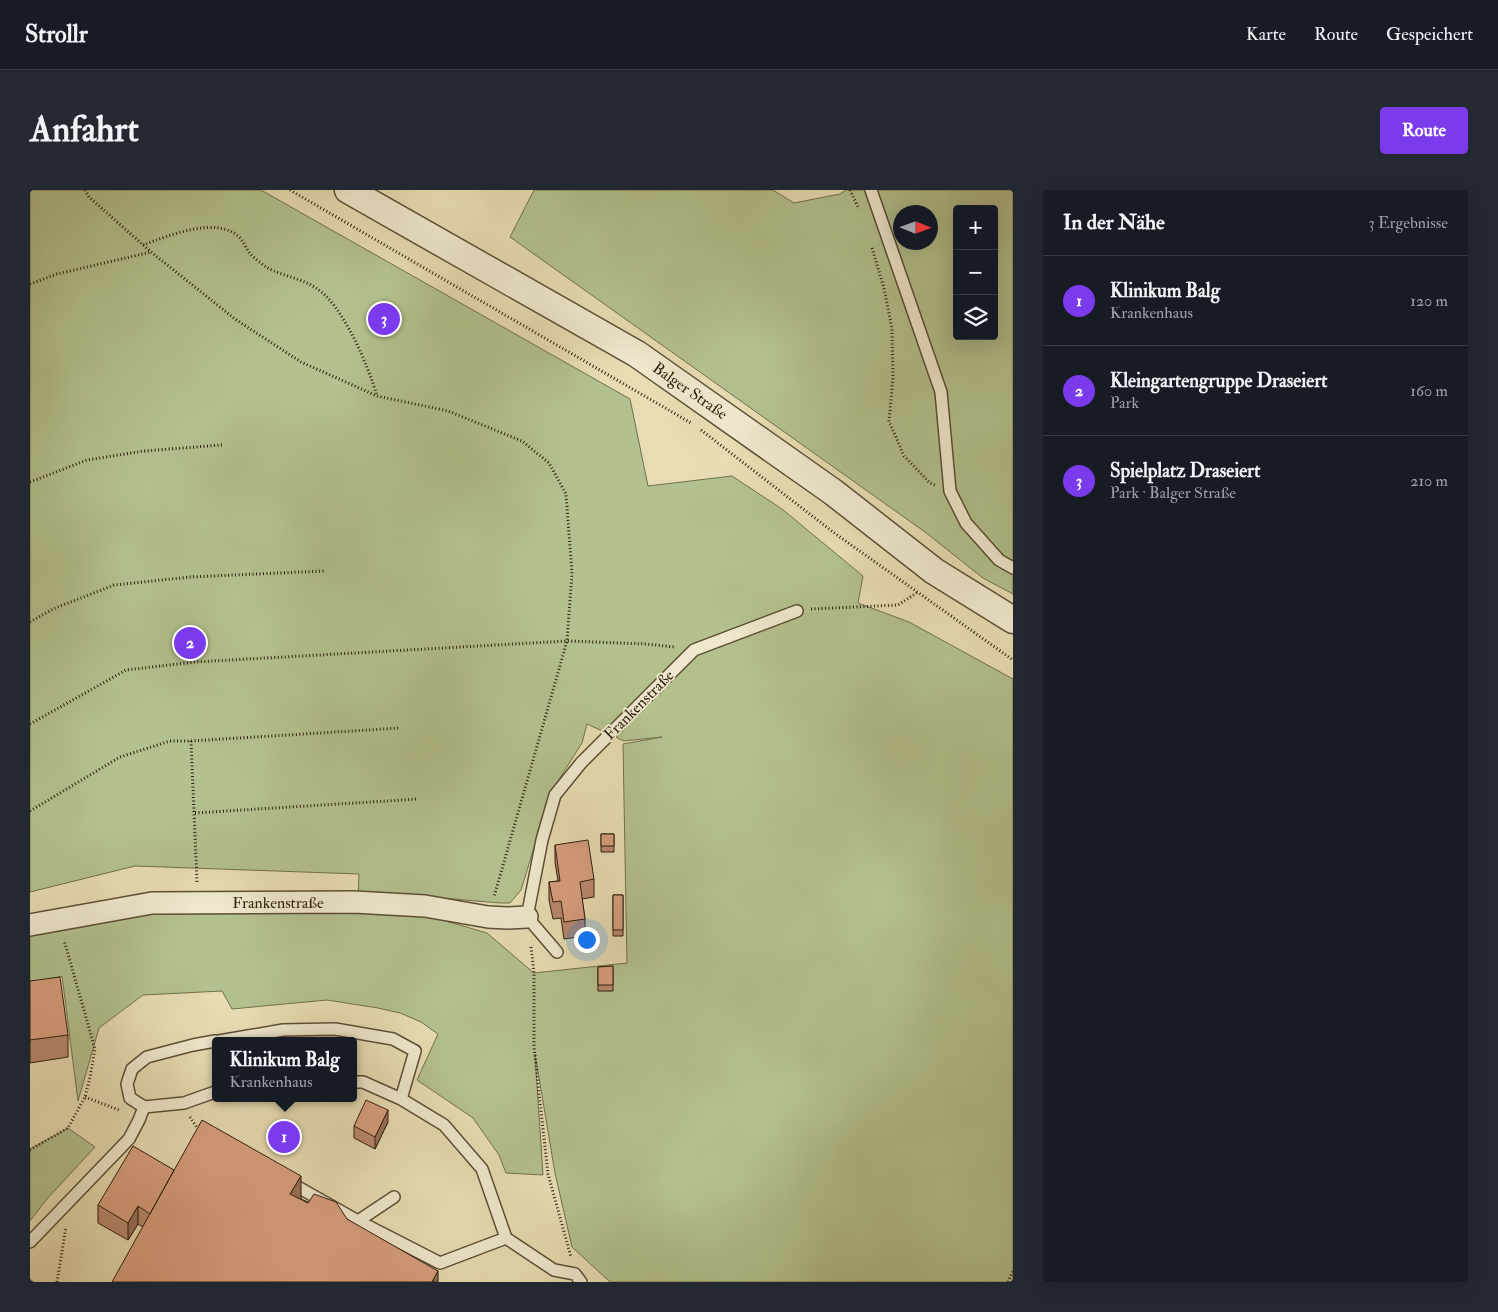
<!DOCTYPE html>
<html lang="de">
<meta charset="utf-8">
<style>
:root{--surface:#171b24;--page:#242831;--text:#f1f3f6;--muted:#9ea1a6;--line:#363941;--accent:#7c3aed}
body{margin:0;font-family:"IM FELL Double Pica",serif;background:var(--page);color:var(--text)}
.controls{position:absolute;right:15px;top:15px;display:grid;overflow:hidden;border-radius:5px;box-shadow:0 5px 20px #0002}
.controls button{width:45px;height:45px;display:grid;place-items:center;padding:0;border:0;border-bottom:1px solid var(--line);background:var(--surface);color:var(--text);font:25px sans-serif}
.compass{position:absolute;left:863px;top:15px;width:45px;height:45px;border-radius:50%;background:var(--surface);box-shadow:0 5px 20px #0002;rotate:91deg}
.you{position:absolute;left:556px;top:749px;width:18px;height:18px;margin:-12px;border:4px solid #fff;border-radius:50%;background:#1a73e8;box-shadow:0 0 0 8px #1a73e833}
.badge{display:grid;place-items:center;width:32px;height:32px;border-radius:50%;background:var(--accent);color:#fff;font-size:16px;font-weight:700}
.pin{position:absolute;translate:-50% -50%;border:2px solid #fff;box-shadow:0 1px 5px #0006}
.popup{position:absolute;left:182px;top:847px;width:145px;height:65px;box-sizing:border-box;display:grid;place-content:center;border-radius:5px;background:var(--surface);filter:drop-shadow(0 1px 4px #0005);font-size:16px;white-space:nowrap;color:var(--muted)}
.popup b{font-size:19px;color:var(--text)}
.popup::after{content:'';position:absolute;left:50%;top:100%;margin-left:-10px;border:10px solid transparent;border-top-color:var(--surface)}
.list{margin:0;padding:0;list-style:none}
h2{display:flex;justify-content:space-between;align-items:center;height:65px;margin:0;padding:0 20px;font-size:21px}
h2 small{font-size:16px;font-weight:400;color:var(--muted)}
.list li{display:grid;grid-template-columns:32px 1fr auto;gap:15px;align-items:center;box-sizing:border-box;height:90px;padding:0 20px;border-top:1px solid var(--line)}
.list b{display:block;font-size:19px;white-space:nowrap}
.list p{margin:0;font-size:16px;white-space:nowrap;color:var(--muted)}
.list em{font-size:16px;font-style:normal;color:var(--muted)}
.icon{flex:none;width:28px;height:28px;fill:none;stroke:currentColor;stroke-width:2;stroke-linecap:round;stroke-linejoin:round}
.map{position:relative;flex:none;width:983px;height:1092px;overflow:hidden;border-radius:5px}
header{display:flex;align-items:center;gap:30px;box-sizing:border-box;height:70px;padding:0 25px;background:var(--surface);border-bottom:1px solid var(--line)}
header strong{font-size:24px}
nav{display:flex;gap:28px;margin-inline-start:auto;font-size:18px}
.intro{display:flex;align-items:center;justify-content:space-between;box-sizing:border-box;height:120px;padding:0 30px}
h1{margin:0;font-size:35px}
.button{padding:12px 22px;border-radius:5px;background:var(--accent);color:#fff;font-size:18px;font-weight:700}
main{display:flex;gap:30px;padding:0 30px}
aside{flex:1;background:var(--surface);border-radius:5px;box-shadow:0 5px 20px #0002}
.map>svg:first-child{display:block}
.green{fill:#b3c18e;stroke:#70704c;fill-rule:evenodd}
.lines{fill:none;stroke-linecap:round;stroke-linejoin:round}
.service-casing{stroke:#5c4e35;stroke-width:14}
.minor-casing{stroke:#5c4e35;stroke-width:24}
.tertiary-casing{stroke:#5c4e35;stroke-width:29}
.path{stroke:#2d1f0b;stroke-width:3;stroke-dasharray:1 2.5;stroke-linecap:butt}
.service{stroke:#efe8cd;stroke-width:11}
.minor{stroke:#efe8cd;stroke-width:21}
.tertiary{stroke:#efe8cd;stroke-width:26}
.wall{fill:#b9886c;stroke:#2d1f0b}
.shaded-wall{fill:#966f58;stroke:#2d1f0b}
.building{fill:#d79e7e;stroke:#2d1f0b}
.labels{text-anchor:middle;dominant-baseline:central;stroke-width:4;stroke-linejoin:round;paint-order:stroke}
.street-label{font-size:16px;fill:#2d1f0b;stroke:#efe8cd}
</style>
<header>
<strong>Strollr</strong>
<nav><a>Karte</a><a>Route</a><a>Gespeichert</a></nav>
</header>
<div class="intro"><h1>Anfahrt</h1><a class="button">Route</a></div>
<main>
<div class="map">
<svg width="983" height="1092" viewBox="0 0 983 1092">
<rect width="100%" height="100%" fill="#e7dcb2"/>
<filter id="stains"><feTurbulence type="fractalNoise" baseFrequency=".004" numOctaves="4"/><feColorMatrix values="0 0 0 0 .2 0 0 0 0 .09 0 0 0 0 .02 0 0 0 .5 -.17"/></filter>
<radialGradient id="worn" r=".72"><stop offset=".6" stop-color="#630" stop-opacity="0"/><stop offset="1" stop-color="#630" stop-opacity=".3"/></radialGradient>
<path class="green" d="M0,0H231L600,209L618,296L702,286L752,319L833,386L828,413L879,432L983,489V1092H580L542,1057L525,983L505,864L513,985L476,983L469,965L443,928L387,890L408,844L391,832L370,823L348,818L297,810L202,819L192,801L113,805L69,838L48,911L32,786L0,794V735L122,713L392,724L457,743L504,783L597,773L593,554L632,547L594,551L557,534L552,553L521,602L491,700L480,713H470L399,707L328,708L329,684L105,676L0,702Z
M504,0H743L764,13L810,4L816,0H983V404L953,388L895,342L480,47ZM927,19H964V146H927ZM871,22H901V52H871Z
M38,938L65,957L16,1010L0,1031V959Z"/>
<g class="lines">
<g class="service-casing">
<path id="service" d="M841,0L911,202L920,301L936,333L969,370L983,378
M527,762L497,727L512,650L525,605L551,573L664,460L767,421
M189,851L253,840L305,839L363,849L385,861L371,909
M323,892H333L371,909L414,935L452,979L476,1048
M114,917L100,908L97,894L102,879L117,867L163,855L185,851
M259,992L328,1031L410,1073L476,1048L524,1080L545,1084L551,1092
M328,1031L364,1007
M0,1052L99,949L109,930L114,917L154,913L185,902"/>
</g>
<g class="minor-casing">
<path id="minor" d="M0,735L122,713L324,712L395,716L458,727L478,728L497,727"/>
</g>
<g class="tertiary-casing">
<path id="tertiary" d="M318,0L607,164L803,302L904,381L983,430"/>
</g>
<path class="path" d="M55,0L59,7L121,62L205,129L271,172L347,206L418,221L492,251L519,273L536,304L542,383L537,451L464,707
M260,0L661,233
M820,0L829,19
M113,55C138,46 189,24 211,49C214,53 216,58 219,62C222,67 231,73 236,77C252,86 271,88 286,98C313,115 338,175 347,206
M842,58L854,98L862,139L863,188L859,231L874,266L900,293L905,295
M0,94L27,84L121,62
M671,240L803,342L983,470
M0,292L57,270L114,261L192,255
M781,419L868,415L888,402
M0,432L23,419L84,395L160,387L294,381
M0,534L96,480L165,472L537,451L617,454L644,457
M161,551L167,692
M0,621L90,567L140,551H161L370,538
M165,623L388,609
M501,757L504,783V857L518,984L541,1067
M55,907L89,920
M160,927L169,941
M0,960L38,938L55,907L60,887L65,859L34,750
M27,1092L36,1037
M978,1092L983,1081"/>
<use href="#service" class="service"/>
<use href="#minor" class="minor"/>
<use href="#tertiary" class="tertiary"/>
</g>
<path class="wall" d="M571,644H584V662H571Z
M525,655L564,689V707L552,709L555,729V746L534,749L531,728L523,729L519,710V692L528,691L525,672Z
M583,705H593V746H583Z
M583,776V801H568V777Z
M0,791L38,845V867L0,873Z
M358,932L345,959L324,948V936Z
M144,980L271,1009L317,1029L408,1092L113,1037L108,1034L98,1050L68,1033V1015Z"/>
<path class="shaded-wall" d="M358,920V932L345,959V947Z
M271,986V1018L260,1004Z
M108,1016V1034L98,1050V1033Z
M408,1081V1092H402Z"/>
<path class="building" d="M571,644H584V656H571Z
M558,650L564,689L550,692L555,729L534,732L531,711L523,712L519,692L530,691L525,655Z
M583,705H593V740H583Z
M583,776V795H568V777Z
M30,787L38,845L0,850V791Z
M336,910L358,920L345,947L324,936Z
M172,930L271,986L260,1004L278,1013L284,1004L306,1012L317,1029L408,1081L402,1092H82Z
M103,956L144,980L120,1024L108,1016L98,1033L68,1015Z"/>
<g class="labels">
<g class="street-label">
<text transform="translate(660 201) rotate(35)">Balger Straße</text>
<text transform="translate(609 515) rotate(-45)">Frankenstraße</text>
<text x="248" y="713">Frankenstraße</text>
</g>
</g>
<rect width="100%" height="100%" filter="url(#stains)"/>
<rect width="100%" height="100%" fill="url(#worn)"/>
</svg>
<div class="controls">
<button>+</button>
<button>−</button>
<button><svg class="icon" aria-label="layers" viewBox="0 0 24 24"><path d="M12 4l9 5-9 5-9-5zM3 14l9 5 9-5"/></svg></button>
</div>
<svg class="compass" viewBox="-18 -18 36 36"><path d="M0-13l5 13h-10z" fill="#e53935"/><path d="M0 13l5-13h-10z" fill="#9ea1a6"/></svg>
<div class="you"></div>
<div class="pin badge" style="left:254px;top:947px">1</div>
<div class="popup"><b>Klinikum Balg</b>Krankenhaus</div>
<div class="pin badge" style="left:160px;top:453px">2</div>
<div class="pin badge" style="left:354px;top:129px">3</div>
</div>
<aside>
<h2>In der Nähe<small>3 Ergebnisse</small></h2>
<ul class="list">
<li><span class="badge">1</span><div><b>Klinikum Balg</b><p>Krankenhaus</p></div><em>120 m</em></li>
<li><span class="badge">2</span><div><b>Kleingartengruppe Draseiert</b><p>Park</p></div><em>160 m</em></li>
<li><span class="badge">3</span><div><b>Spielplatz Draseiert</b><p>Park · Balger Straße</p></div><em>210 m</em></li>
</ul>
</aside>
</main>
